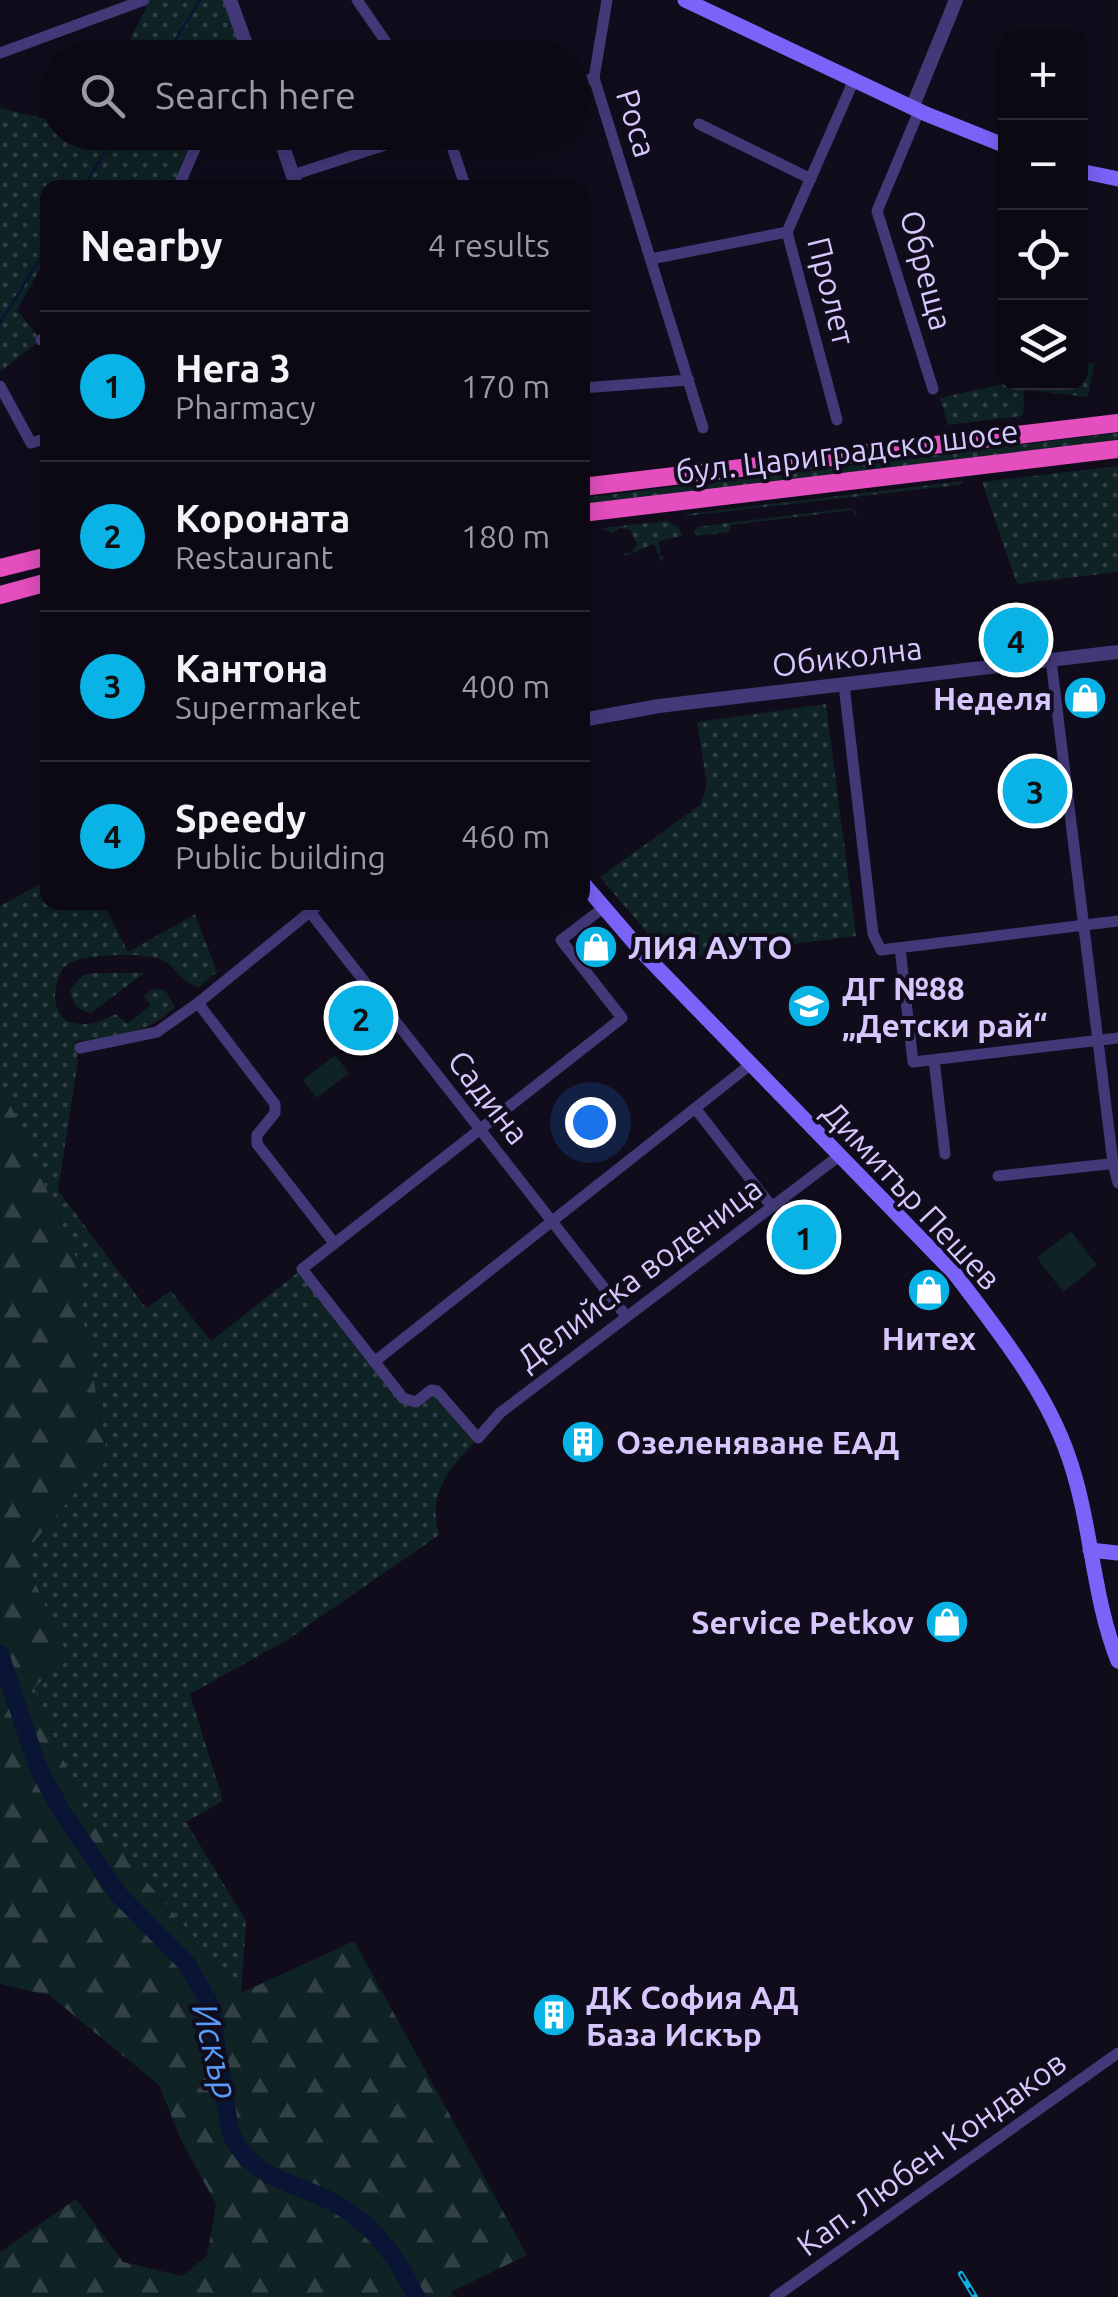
<!DOCTYPE html>
<meta charset="utf-8">
<style>
:root{--surface:#0c0914;--page:#1a1722;--text:#f1f3f6;--muted:#9a9aa0;--line:#2c2a34;--accent:#0ab3e6}
body{margin:0;font-family:Ubuntu,sans-serif;background:var(--page);color:var(--text)}
.controls{position:absolute;right:30px;top:30px;display:grid;overflow:hidden;border-radius:20px;box-shadow:0 5px 25px #0003}
.controls button{width:90px;height:90px;display:grid;place-items:center;padding:0;border:0;border-bottom:2px solid var(--line);background:var(--surface);color:var(--text);font:50px sans-serif}
.you{position:absolute;left:590px;top:1122px;width:35px;height:35px;margin:-25px;border:8px solid #fff;border-radius:50%;background:#1a73e8;box-shadow:0 0 0 15px #1a73e833}
.badge{display:grid;place-items:center;width:65px;height:65px;border-radius:50%;background:var(--accent);color:#111;font-size:32px;font-weight:700}
.pin{position:absolute;translate:-50% -50%;border:5px solid #fff;box-shadow:0 2px 10px #0006}
.list{margin:0;padding:0;list-style:none}
h2{display:flex;justify-content:space-between;align-items:center;height:130px;margin:0;padding:0 40px;font-size:42px}
h2 small{font-size:32px;font-weight:400;color:var(--muted)}
.list li{display:grid;grid-template-columns:65px 1fr auto;gap:30px;align-items:center;box-sizing:border-box;height:150px;padding:0 40px;border-top:2px solid var(--line)}
.list b{display:block;font-size:38px;white-space:nowrap}
.list p{margin:0;font-size:32px;white-space:nowrap;color:var(--muted)}
.list em{font-size:32px;font-style:normal;color:var(--muted)}
.icon{flex:none;width:55px;height:55px;fill:none;stroke:currentColor;stroke-width:2;stroke-linecap:round;stroke-linejoin:round}
.map{position:relative;flex:none;width:1118px;height:2297px;overflow:hidden}
.search{position:absolute;background:var(--surface);box-shadow:0 5px 25px #0003;left:40px;top:40px;width:550px;height:110px;display:flex;align-items:center;gap:25px;box-sizing:border-box;padding:0 35px;border-radius:55px;color:var(--muted);font-size:38px}
.panel{position:absolute;background:var(--surface);box-shadow:0 5px 25px #0003;left:40px;top:180px;width:550px;height:730px;border-radius:20px}
.map>svg:first-child{display:block}
.grass{fill:url(#grass-dots)}
.forest{fill:url(#forest-firs)}
.park{fill:#0f2224}
.lines{fill:none;stroke-linecap:round;stroke-linejoin:round}
.stream{stroke:#0a1435;stroke-width:2.5}
.river{stroke:#0a1435;stroke-width:18}
.minor{stroke:#433878;stroke-width:11}
.tertiary{stroke:#433878;stroke-width:14}
.secondary{stroke:#7a63f8;stroke-width:15}
.trunk{stroke:#e44ebe;stroke-width:18}
.rail-casing{stroke:#0ab3e6;stroke-width:6}
.rail{stroke:#100c1b;stroke-width:2.5;stroke-dasharray:8;stroke-linecap:butt}
.labels{text-anchor:middle;dominant-baseline:central;stroke-width:8;stroke-linejoin:round;paint-order:stroke}
.street-label{font-size:32px;fill:#d5c8fd;stroke:#100c1b}
.poi-label{font-size:32px;font-weight:bold;fill:#d5c8fd;stroke:#100c1b;text-anchor:start}
.water-label{font-size:35px;font-style:italic;fill:#5a9af8;stroke:#100c1b}
</style>
<div class="map">
<svg width="1118" height="2297" viewBox="0 0 1118 2297">
<defs>
<pattern id="grass-dots" width="8" height="8" patternUnits="userSpaceOnUse" patternTransform="scale(2.5)"><rect width="8" height="8" fill="#0f2224"/><path d="M2 2h.1M6 6h.1" fill="none" stroke="#314145" stroke-width="1.8" stroke-linecap="round"/></pattern>
<pattern id="forest-firs" width="22" height="20" patternUnits="userSpaceOnUse" patternTransform="scale(2.5)"><rect width="22" height="20" fill="#0f2224"/><path d="M5 1l3.5 6h-7zM16 11l3.5 6h-7z" fill="#314145"/></pattern>
</defs>
<rect width="100%" height="100%" fill="#100c1b"/>
<path class="grass" d="M150,0H230L244,39L236,57L121,58Z
M55,86L57,87L58,132L202,133L178,187L48,188L47,256L17,310L41,340L0,372V108L50,120Z
M1095,362L1088,397L1024,390L1023,416L948,425L940,398L1007,383L1080,382L1081,365Z
M1118,433V441L583,505L582,498Z
M1118,466V572L1017,584L982,482Z
M964,481L960,485L685,516L687,514Z
M850,508L855,510L857,516L853,510L731,525L729,532L698,536L694,532L696,527Z
M667,521L678,527L683,536L659,541L660,555L664,556L662,563L654,544L626,556L622,553H631L637,545L630,530L620,528L612,533L601,528Z
M826,704L856,936L670,960L600,877L700,805L707,785L697,722Z
M47,880L48,902L107,903L104,905L128,952L195,914L217,972L199,987C181,984 177,967 162,960C146,952 83,954 68,964C62,968 58,977 57,984C53,999 55,1008 65,1020C86,1028 96,1023 116,1014L127,1024L151,1005L143,996L153,989L165,990L175,1007C148,1034 112,1039 76,1041L78,1061L58,1190L146,1308L171,1291L211,1341L302,1269L403,1398L416,1402L431,1390L478,1438C450,1469 427,1491 439,1535L287,1640L190,1694L223,1801L186,1822L246,1921L241,1993L82,1805L34,1688L67,1655L23,1555L107,1454L84,1324L79,1265L11,1106L0,1097V906Z
M96,973H144L91,1013C76,1010 73,1003 70,989L83,975Z"/>
<path class="forest" d="M0,1097L11,1106L79,1265L84,1324L107,1455L23,1555L67,1655L34,1688L82,1805L241,1993L354,1941L527,2255L451,2292L454,2297H0V2252L76,2199L123,2262L182,2276L207,2256L216,2204L181,2140L159,2085L49,1995L0,1984Z"/>
<path class="park" d="M335,1055L349,1073L317,1098L303,1080Z
M1071,1231L1097,1265L1063,1292L1037,1258Z"/>
<g class="lines">
<path class="stream" d="M164,58L200,0
M83,188L117,132
M0,323L48,246"/>
<path class="river" d="M0,1654L39,1770L63,1813L119,1895L187,1964L210,2004L230,2131C252,2184 301,2181 343,2208C378,2230 399,2261 416,2297"/>
<path class="minor" d="M357,0L397,58
M607,0L594,78L703,428
M0,53L144,0
M236,58L244,39
M572,85L594,78
M919,111L877,211L933,389
M699,124L811,179
M447,132L466,188
M293,175L425,132
M178,188L202,132
M651,259L787,232
M41,340L48,335
M0,386L31,443L48,438
M582,388L689,380
M837,420L787,232L854,80
M1051,660L1113,1163L1118,1183
M844,685L873,934L881,950L1118,921
M603,908L561,940L622,1018L302,1269L403,1398L416,1402L431,1390L437,1391L478,1438L500,1413L839,1156
M310,912L626,1316
M900,948L913,1062L1118,1038
M198,1003L275,1104V1113L257,1135V1144L334,1243
M80,1048L157,1032L198,1003L322,902
M934,1060L945,1154
M695,1108L772,1207
M998,1176L1118,1163
M374,1362L751,1064
M775,2297L1118,2053"/>
<path class="tertiary" d="M230,0L251,58
M912,108L956,0
M278,132L297,188
M582,720L659,706L1118,652"/>
<path class="secondary" d="M685,0L926,114L1006,146
M1080,171L1118,179
M582,882L644,954L955,1274C998,1331 1046,1390 1069,1458C1092,1524 1092,1596 1118,1661
M1090,1550L1118,1553"/>
<path class="trunk" d="M582,487L1118,423
M582,513L1118,449
M0,568L48,556
M0,595L48,582"/>
<g class="rail-casing">
<path id="rail" d="M961,2274L975,2297"/>
</g>
<use href="#rail" class="rail"/>
</g>
<defs>
<g id="shop-disc" transform="scale(2.25)"><circle r="9.5" fill="#0ab3e6" stroke="#100c1b"/><path d="M-5-2.5h2.3a2.7 3.5 0 0 1 5.4 0H5L5.5 6h-11ZM-1.5-2.5h3a1.5 2.3 0 0 0-3 0Z" fill="#fff"/></g>
<g id="school-disc" transform="scale(2.25)"><circle r="9.5" fill="#0ab3e6" stroke="#100c1b"/><path d="M0-5L7-2L0 1L-7-2ZM-4 1L0 2.5L4 1V4Q0 6-4 4Z" fill="#fff"/></g>
<g id="building-disc" transform="scale(2.25)"><circle r="9.5" fill="#0ab3e6" stroke="#100c1b"/><path d="M-4-6H4V6H1V3H-1V6H-4ZM-2.5-4.3h1.7v1.8h-1.7ZM.8-4.3h1.7v1.8H.8ZM-2.5-1h1.7V.8h-1.7ZM.8-1h1.7V.8H.8Z" fill="#fff"/></g>
</defs>
<g fill-rule="evenodd">
<use href="#shop-disc" x="1085" y="698"/>
<use href="#shop-disc" x="596" y="947"/>
<use href="#school-disc" x="809" y="1006"/>
<use href="#shop-disc" x="929" y="1290"/>
<use href="#building-disc" x="583" y="1442"/>
<use href="#shop-disc" x="947" y="1622"/>
<use href="#building-disc" x="554" y="2015"/>
</g>
<g class="labels">
<g class="street-label">
<text transform="translate(637 123) rotate(73)">Роса</text>
<text transform="translate(927 270) rotate(75)">Обреща</text>
<text transform="translate(832 291) rotate(76)">Пролет</text>
<text transform="translate(847 451) rotate(-7)">бул. Цариградско шосе</text>
<text transform="translate(847 656) rotate(-7)">Обиколна</text>
<text transform="translate(489 1097) rotate(52)">Садина</text>
<text transform="translate(912 1195) rotate(47)">Димитър Пешев</text>
<text transform="translate(639 1273) rotate(-37)">Делийска воденица</text>
<text transform="translate(931 2153) rotate(-36)">Кап. Любен Кондаков</text>
</g>
<g class="poi-label">
<text x="1052" y="698" text-anchor="end">Неделя</text>
<text x="628" y="947">ЛИЯ АУТО</text>
<text x="842" y="988">ДГ №88<tspan x="842" dy="37">„Детски рай“</tspan></text>
<text x="929" y="1338" text-anchor="middle">Нитех</text>
<text x="616" y="1442">Озеленяване ЕАД</text>
<text x="914" y="1622" text-anchor="end">Service Petkov</text>
<text x="586" y="1997">ДК София АД<tspan x="586" dy="37">База Искър</tspan></text>
</g>
<g class="water-label">
<text transform="translate(216 2051) rotate(76)">Искър</text>
</g>
</g>
</svg>
<div class="controls">
<button>+</button>
<button>−</button>
<button><svg class="icon" aria-label="locate" viewBox="0 0 24 24"><circle cx="12" cy="12" r="6"/><path d="M12 2v4M12 18v4M2 12h4M18 12h4"/></svg></button>
<button><svg class="icon" aria-label="layers" viewBox="0 0 24 24"><path d="M12 4l9 5-9 5-9-5zM3 14l9 5 9-5"/></svg></button>
</div>
<div class="you"></div>
<div class="pin badge" style="left:804px;top:1237px">1</div>
<div class="pin badge" style="left:361px;top:1018px">2</div>
<div class="pin badge" style="left:1035px;top:791px">3</div>
<div class="pin badge" style="left:1016px;top:640px">4</div>
<div class="search"><svg class="icon" aria-label="search" viewBox="0 0 24 24"><circle cx="10" cy="10" r="6"/><path d="M15 15l6 6"/></svg>Search here</div>
<section class="panel">
<h2>Nearby<small>4 results</small></h2>
<ul class="list">
<li><span class="badge">1</span><div><b>Hera 3</b><p>Pharmacy</p></div><em>170 m</em></li>
<li><span class="badge">2</span><div><b>Короната</b><p>Restaurant</p></div><em>180 m</em></li>
<li><span class="badge">3</span><div><b>Кантона</b><p>Supermarket</p></div><em>400 m</em></li>
<li><span class="badge">4</span><div><b>Speedy</b><p>Public building</p></div><em>460 m</em></li>
</ul>
</section>
</div>
